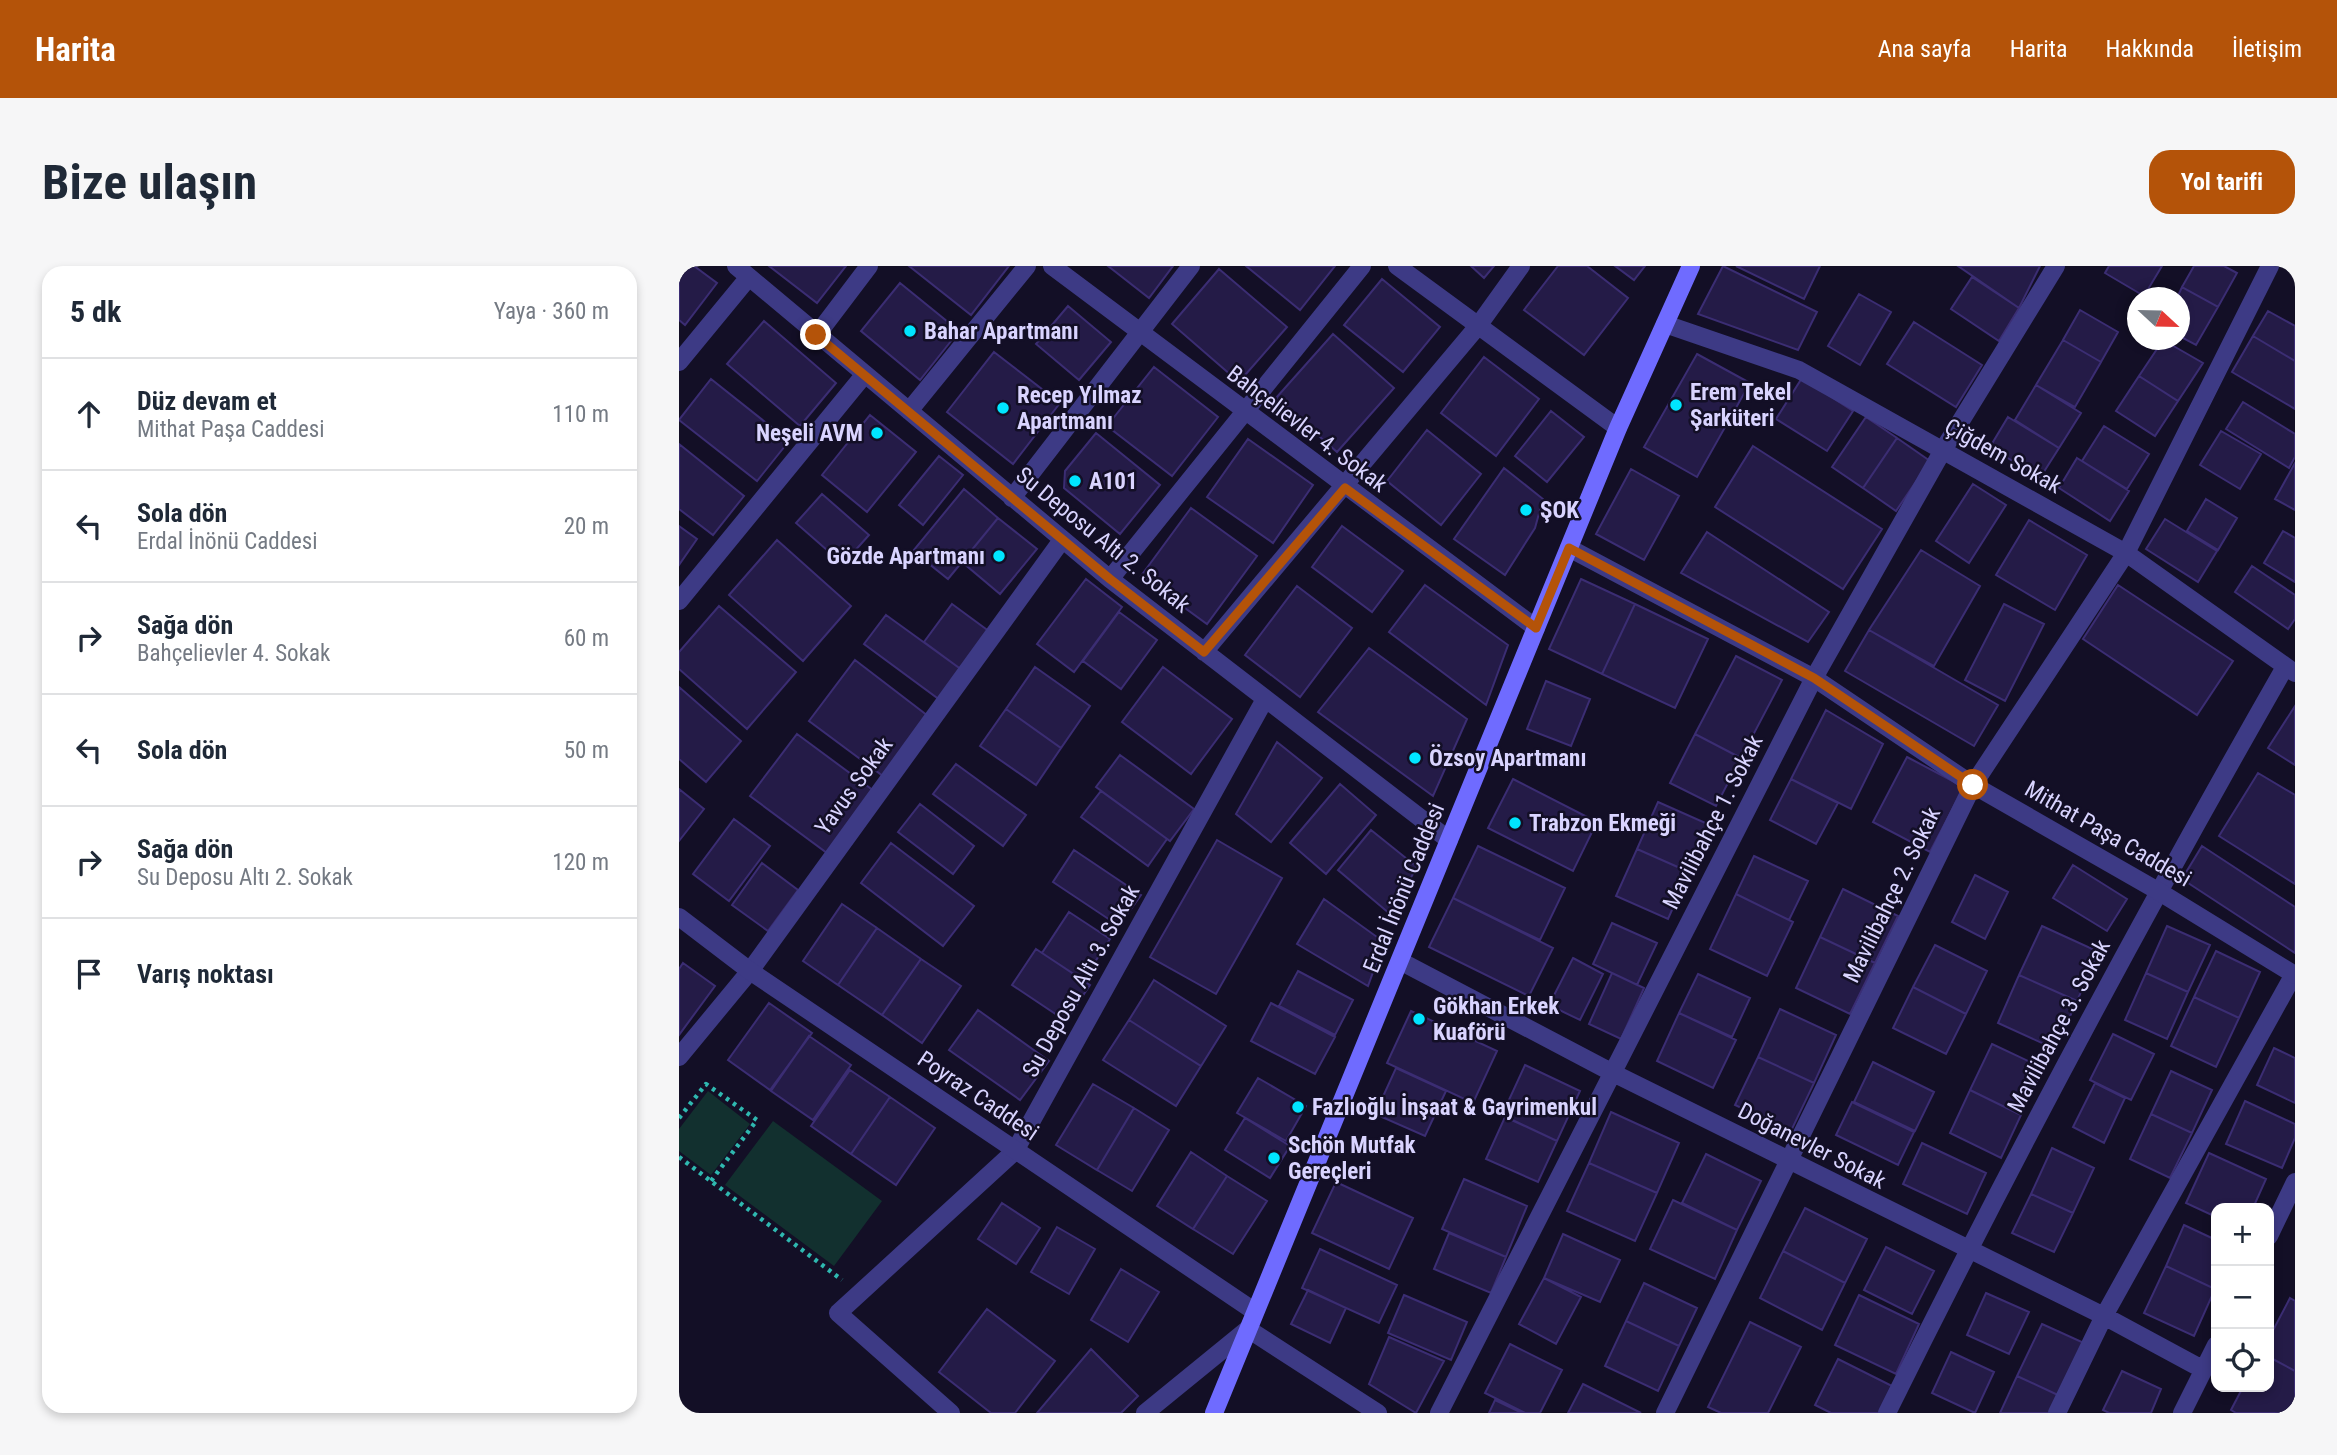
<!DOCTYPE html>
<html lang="tr">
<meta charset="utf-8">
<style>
:root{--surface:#fff;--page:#f6f6f7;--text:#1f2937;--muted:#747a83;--line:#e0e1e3;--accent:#b45309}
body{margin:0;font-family:"Roboto Condensed",sans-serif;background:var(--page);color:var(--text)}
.controls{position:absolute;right:21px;bottom:21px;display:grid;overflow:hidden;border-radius:14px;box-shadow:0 4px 10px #0003}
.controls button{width:63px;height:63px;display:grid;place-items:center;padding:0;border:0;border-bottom:2px solid var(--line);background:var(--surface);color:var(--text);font:35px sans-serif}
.compass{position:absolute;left:1448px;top:21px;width:63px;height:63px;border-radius:50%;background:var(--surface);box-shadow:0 4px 10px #0003;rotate:112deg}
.stop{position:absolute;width:21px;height:21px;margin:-16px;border:5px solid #b45309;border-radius:50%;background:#fff}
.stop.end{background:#b45309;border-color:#fff;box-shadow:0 2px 7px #0008}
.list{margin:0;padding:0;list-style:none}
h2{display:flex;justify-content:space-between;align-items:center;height:91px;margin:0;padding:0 28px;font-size:30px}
h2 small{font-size:23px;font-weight:400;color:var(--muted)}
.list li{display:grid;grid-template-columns:46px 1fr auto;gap:21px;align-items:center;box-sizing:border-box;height:112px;padding:0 28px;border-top:2px solid var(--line)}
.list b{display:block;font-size:26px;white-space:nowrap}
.list p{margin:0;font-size:23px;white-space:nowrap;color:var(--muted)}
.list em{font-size:23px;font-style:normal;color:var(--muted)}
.icon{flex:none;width:38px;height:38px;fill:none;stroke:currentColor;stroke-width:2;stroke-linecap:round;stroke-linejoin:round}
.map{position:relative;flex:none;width:1616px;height:1147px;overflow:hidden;border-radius:21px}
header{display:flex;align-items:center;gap:42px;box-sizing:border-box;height:98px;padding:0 35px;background:var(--accent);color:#fff}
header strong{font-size:33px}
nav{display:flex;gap:38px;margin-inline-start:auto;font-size:24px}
.intro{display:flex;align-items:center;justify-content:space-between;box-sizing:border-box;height:168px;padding:0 42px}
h1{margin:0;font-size:49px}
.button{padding:18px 32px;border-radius:21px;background:var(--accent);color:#fff;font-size:24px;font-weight:700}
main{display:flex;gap:42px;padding:0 42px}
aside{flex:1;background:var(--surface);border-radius:21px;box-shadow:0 4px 10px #0003}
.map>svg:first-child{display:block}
.green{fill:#12302f}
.building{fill:#241b47;stroke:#3b2d73;stroke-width:2}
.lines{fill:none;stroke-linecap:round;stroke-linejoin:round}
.path{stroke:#2fb8b0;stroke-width:4.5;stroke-dasharray:3.5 5;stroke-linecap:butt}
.minor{stroke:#3d3a85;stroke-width:18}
.tertiary{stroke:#3d3a85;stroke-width:18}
.secondary{stroke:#6f6bff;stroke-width:18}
.route{stroke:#b45309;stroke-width:9}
.poi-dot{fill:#00e5ff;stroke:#130f26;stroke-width:2.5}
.labels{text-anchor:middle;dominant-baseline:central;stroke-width:5;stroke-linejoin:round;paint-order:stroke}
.poi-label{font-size:23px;font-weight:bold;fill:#d9d4ff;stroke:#130f26;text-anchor:start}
.street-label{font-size:23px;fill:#d9d4ff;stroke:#130f26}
</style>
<header>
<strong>Harita</strong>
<nav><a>Ana sayfa</a><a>Harita</a><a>Hakkında</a><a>İletişim</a></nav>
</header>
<div class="intro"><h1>Bize ulaşın</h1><a class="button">Yol tarifi</a></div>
<main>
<aside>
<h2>5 dk<small>Yaya · 360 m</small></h2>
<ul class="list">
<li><svg class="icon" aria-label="ahead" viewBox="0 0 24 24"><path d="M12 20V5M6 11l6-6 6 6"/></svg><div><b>Düz devam et</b><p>Mithat Paşa Caddesi</p></div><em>110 m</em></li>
<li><svg class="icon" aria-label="left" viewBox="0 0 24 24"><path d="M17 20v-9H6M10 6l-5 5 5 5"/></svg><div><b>Sola dön</b><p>Erdal İnönü Caddesi</p></div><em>20 m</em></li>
<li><svg class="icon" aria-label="right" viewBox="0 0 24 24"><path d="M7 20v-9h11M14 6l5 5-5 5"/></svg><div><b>Sağa dön</b><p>Bahçelievler 4. Sokak</p></div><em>60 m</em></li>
<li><svg class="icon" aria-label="left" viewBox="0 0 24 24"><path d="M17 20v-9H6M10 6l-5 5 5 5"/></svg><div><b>Sola dön</b></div><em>50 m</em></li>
<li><svg class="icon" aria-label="right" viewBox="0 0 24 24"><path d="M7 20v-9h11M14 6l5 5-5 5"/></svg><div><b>Sağa dön</b><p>Su Deposu Altı 2. Sokak</p></div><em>120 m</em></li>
<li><svg class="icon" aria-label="arrive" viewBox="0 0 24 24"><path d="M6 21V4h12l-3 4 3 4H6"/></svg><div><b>Varış noktası</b></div></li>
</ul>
</aside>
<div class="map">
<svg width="1616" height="1147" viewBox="0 0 1616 1147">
<rect width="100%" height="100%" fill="#130f26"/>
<path class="green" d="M29,825L71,858L32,909L0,885V863Z
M94,855L203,935L155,1000L46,919Z"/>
<path class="building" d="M0,0H15L38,17L6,59L0,54Z
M90,0H167L138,37Z
M230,0H330L292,49Z
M429,0H494L470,32Z
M567,0H656L621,44Z
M792,0H815L805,12Z
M879,0H908L949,32L905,89L845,44Z
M936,0H966L955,14Z
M1044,0L1138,46L1119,84L1019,48Z
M1057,0H1141L1125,33Z
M1279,0H1361L1340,42Z
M1430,0H1483L1465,30L1426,7Z
M1515,0H1545L1558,7L1539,41L1503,21Z
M540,3L608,61L560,116L493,58Z
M1293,11L1340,42L1320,75L1272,43Z
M703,13L761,61L724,106L665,59Z
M221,17L280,65L241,114L182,65Z
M1503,21L1539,41L1517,79L1500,70V32H1498Z
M1180,28L1212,46L1181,99L1149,80Z
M389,40L432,76L400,114L357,78Z
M1401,44L1439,66L1422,96L1384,74Z
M1589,45L1616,60V95L1574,70Z
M85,55L157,117L121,160L48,98Z
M1235,56L1303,99L1277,141L1208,98Z
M654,68L715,122L658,186L597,132Z
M1574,70L1616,95V143L1553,106Z
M1384,74L1422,96L1396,141L1357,119Z
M1484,74L1524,97L1499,135L1460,110Z
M315,86L381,137L334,198L268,146Z
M1018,88L1071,117L1018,211L965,181Z
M805,91L860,133L817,190L762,147Z
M475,101L539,151L493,210L428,160Z
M1460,110L1499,135L1476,170L1437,145Z
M1123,112L1174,145L1148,185L1097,153Z
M32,113L110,175L78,215L0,154Z
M1357,119L1402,147L1380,182L1336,154Z
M1564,136L1616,168V191L1610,202L1547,163Z
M872,145L905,171L868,216L836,190Z
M191,149L237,186L188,246L143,209Z
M1187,151L1218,172L1184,222L1153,201Z
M1329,151L1380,182L1361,212L1311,181Z
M1425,160L1470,188L1448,223L1403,195Z
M748,164L802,208L762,259L708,215Z
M1542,165L1582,188L1561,223L1521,199Z
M417,167L481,219L441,268L385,222L386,205Z
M1218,172L1251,195L1217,245L1184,222Z
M569,173L634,219L594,277L528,231Z
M0,178L65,230L34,269L0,243Z
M1074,180L1203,263L1164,323L1036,241Z
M260,190L284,209L244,259L220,239Z
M1398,192L1450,225L1431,255L1380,222Z
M1616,197V244L1596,233Z
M825,202L864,233L856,262L826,309L775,273Z
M952,203L1000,230L965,294L917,268Z
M1294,218L1327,239L1290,297L1257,275Z
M285,223L319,252L269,313L234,285Z
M143,228L190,269L164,298L117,257Z
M1527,233L1558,252L1539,284L1508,265Z
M512,242L578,290L528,358L462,310Z
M319,252L358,283L321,328L283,296Z
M1486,253L1538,285L1519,316L1467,283Z
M1350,254L1408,289L1376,344L1317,309Z
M0,260L18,273L0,299Z
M663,260L724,305L693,346L633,301Z
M1604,265L1616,272V316L1585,297Z
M1028,266L1150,346L1129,376L1002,307Z
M98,274L172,340L124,395L50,329Z
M1242,284L1301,320L1255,400L1190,364Z
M1573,300L1616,329V353L1609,363L1556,326Z
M407,313L443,341L395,406L358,378Z
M902,313L956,338L923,408L870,383Z
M746,319L829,379L807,439L710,366Z
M1439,319L1554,395L1518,449L1404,373Z
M618,320L673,362L621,431L566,389Z
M273,338L311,366L283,404L245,376Z
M956,338L1029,373L996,442L923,408Z
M1325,338L1365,358L1326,435L1286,414Z
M40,340L117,406L68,463L0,403V386Z
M440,346L478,374L442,423L404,395Z
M207,349L283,404L261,434L185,378Z
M1190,364L1319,439L1295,480L1166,405Z
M690,382L788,453L754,530L639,446Z
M1057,390L1103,414L1062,492L1016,468Z
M176,394L249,450L204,510L130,455Z
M356,401L411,440L382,482L327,443Z
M484,401L553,453L512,508L443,456Z
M867,415L911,433L892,480L848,463Z
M0,421L62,475L27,516L0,493Z
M1616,440V499L1589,482Z
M327,443L382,482L357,519L301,480Z
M1147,444L1204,478L1172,543L1112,513Z
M118,468L195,525L148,587L71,530Z
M1016,468L1062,492L1037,540L991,517Z
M598,476L643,512L592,576L557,548Z
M441,489L515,543L491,575L417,521Z
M1228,491L1285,521L1251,586L1194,556Z
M277,498L347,549L324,580L254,528Z
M1579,507L1616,529V618L1540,570Z
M834,513L918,556L894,605L809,562Z
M1112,513L1159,537L1137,578L1091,554Z
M661,518L697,549L647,608L611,577Z
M0,523L25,543L0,575Z
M422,525L488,573L469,600L402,551Z
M979,536L1031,559L1010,606L958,583Z
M241,538L295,580L274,608L219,566Z
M55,553L91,580L50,635L14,608Z
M692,564L738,601L711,648L659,604Z
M538,574L603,612L537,728L471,691Z
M212,577L295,640L264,680L182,617Z
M799,580L886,622L861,674L774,632Z
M1523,580L1616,641V687L1503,613Z
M958,583L1010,606L989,653L937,630Z
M395,584L462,629L440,660L374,616Z
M1075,590L1129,615L1110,654L1057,628Z
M83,597L119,624L89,665L53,639Z
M1394,599L1448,633L1428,665L1374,632Z
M1296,609L1329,626L1306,673L1273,656Z
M1164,623L1219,650L1196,697L1141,671Z
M1057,628L1114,656L1088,710L1031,683Z
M774,632L874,682L850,730L750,681Z
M645,633L705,676L689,720L618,678Z
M163,638L198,662L159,719L124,695Z
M390,646L431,673L404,714L363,687Z
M933,657L978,677L958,719L914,698Z
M1363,660L1420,686L1398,735L1340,709Z
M1488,660L1531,679L1509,726L1467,707Z
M198,662L242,693L203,749L159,719Z
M1141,671L1196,697L1171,748L1117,722Z
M1256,679L1308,705L1287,748L1234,721Z
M357,683L411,719L387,755L333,719Z
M1537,685L1581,706L1560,752L1515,731Z
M894,692L924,708L901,754L870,739Z
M242,693L282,720L243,777L203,749Z
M4,697L36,720L0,769V703Z
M619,705L674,734L656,769L600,740Z
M933,707L965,722L942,773L910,758Z
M1467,707L1509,726L1488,773L1446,754Z
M1019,708L1071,732L1053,771L1000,747Z
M1340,709L1398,735L1376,783L1319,757Z
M475,714L547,760L522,800L450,754Z
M1234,721L1287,748L1267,788L1214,762Z
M1515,731L1560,752L1537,801L1492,780Z
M90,737L133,767L91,824L49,794Z
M592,737L656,771L636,808L572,775Z
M1101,743L1157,769L1135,817L1079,791Z
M299,744L370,795L341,834L270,784Z
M732,745L818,785L794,837L708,797Z
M1000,747L1057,774L1034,822L978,795Z
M450,754L522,800L497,840L424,794Z
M1434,768L1475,788L1452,834L1411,814Z
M130,770L172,799L134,854L92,825Z
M1313,778L1364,802L1342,849L1291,824Z
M1595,782L1616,792V837L1578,819Z
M1079,791L1135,817L1112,865L1056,839Z
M1194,796L1255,826L1236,865L1175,836Z
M846,799L901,825L878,875L823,849Z
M717,802L767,825L746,870L696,848Z
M171,804L211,831L172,888L132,860Z
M1492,805L1533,824L1513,867L1472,848Z
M579,812L627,840L607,875L558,847Z
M1416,817L1446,832L1425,877L1394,861Z
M414,818L455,842L418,904L377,879Z
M1291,824L1342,849L1322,892L1271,867Z
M211,831L256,862L217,919L172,888Z
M1566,835L1616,858V872L1603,902L1547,878Z
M1173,836L1235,866L1219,899L1157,869Z
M455,842L490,864L453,925L418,904Z
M932,846L1000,877L978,927L910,897Z
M1472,848L1513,867L1491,912L1451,893Z
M826,851L878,875L859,916L807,893Z
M566,852L611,880L591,912L546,884Z
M1243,877L1307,907L1288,948L1224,918Z
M1373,882L1415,902L1394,947L1352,928Z
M512,886L548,910L514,963L478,940Z
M1530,887L1587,913L1574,942H1537V951L1507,937Z
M1027,888L1082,915L1058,964L1003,937Z
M910,897L978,927L956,975L888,945Z
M548,910L588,935L554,988L514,963Z
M785,913L848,940L827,991L763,963Z
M657,916L734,952L710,1003L633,967Z
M1352,928L1394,947L1375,986L1333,967Z
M994,934L1058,964L1036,1013L971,983Z
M323,937L361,962L337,998L299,973Z
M1126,942L1188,973L1166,1017L1104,985Z
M1505,959L1537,974L1536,1023L1487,1000Z
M378,961L416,983L390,1028L352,1006Z
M770,967L827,991L812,1027L755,1003Z
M884,968L941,994L921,1036L865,1012Z
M1207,981L1255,1005L1233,1048L1185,1024Z
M641,983L718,1019L700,1057L623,1022Z
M1104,985L1166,1017L1143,1064L1081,1032Z
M1487,1000L1536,1023L1515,1070L1465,1047Z
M442,1003L480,1026L449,1076L412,1054Z
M865,1012L902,1031L877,1078L840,1058Z
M965,1017L1018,1042L1000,1080L947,1055Z
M629,1024L667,1042L651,1077L612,1058Z
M1307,1027L1350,1046L1330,1088L1288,1069Z
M725,1029L788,1056L772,1094L709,1067Z
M1180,1029L1240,1058L1217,1108L1156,1079Z
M1611,1032L1616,1035V1105L1590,1091V1072Z
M308,1043L376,1095L336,1147H312L260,1106Z
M947,1055L1000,1080L979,1125L926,1100Z
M1071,1056L1122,1081L1089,1147H1042L1029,1141Z
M1363,1058L1405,1077L1381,1130L1338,1110Z
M710,1071L765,1095L737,1147L690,1118Z
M831,1078L883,1104L861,1147H846L806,1127Z
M412,1083L459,1130L442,1147H358Z
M1272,1086L1315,1106L1296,1147L1253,1127Z
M1590,1091L1616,1105V1141L1613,1147H1557L1552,1144L1564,1121H1590Z
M1159,1093L1213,1120L1200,1147H1152L1136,1139Z
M1443,1105L1482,1123L1472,1147H1430L1424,1144Z
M1338,1110L1381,1130L1373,1147H1321Z
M904,1118L962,1147H889Z
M816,1134L843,1147H810Z"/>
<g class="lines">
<path class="path" d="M0,852L27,818L78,854L32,915
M0,891L163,1014"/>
<path class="minor" d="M57,0L431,313L770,574
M373,0L857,362
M718,0L939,162
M986,58L1120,104L1447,287L1616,407
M137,70L190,0
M0,96L70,11
M230,145L348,0
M333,232L512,0
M431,313L683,0
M0,335L186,108
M525,386L799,60L842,0
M721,695L934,807L1425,1050L1525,1104
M0,791L71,705L383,274
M1590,970L1616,916
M272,1147L159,1047L336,885L586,433
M466,1147L569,1063L699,1147
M760,1147L1135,412L1264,184L1377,0
M986,1147L1294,519L1447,287L1591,0
M1208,1147C1333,894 1466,646 1606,401
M1378,1147L1425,1050L1615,708
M1503,1147L1537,1079"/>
<path class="tertiary" d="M890,282L1135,412L1294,519L1479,625L1616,709
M0,651L71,705L575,1045"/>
<path class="secondary" d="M535,1147L939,162L1012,0"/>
</g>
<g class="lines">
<path class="route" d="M137,69L431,313L525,386L666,222L857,362L890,282L1135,412L1294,519"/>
</g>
<g class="poi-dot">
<circle cx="231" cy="65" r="7"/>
<circle cx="997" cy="139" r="7"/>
<circle cx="324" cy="142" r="7"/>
<circle cx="198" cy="167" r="7"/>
<circle cx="396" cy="215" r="7"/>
<circle cx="847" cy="244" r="7"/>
<circle cx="320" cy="290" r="7"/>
<circle cx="736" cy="492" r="7"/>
<circle cx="836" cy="557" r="7"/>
<circle cx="740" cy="753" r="7"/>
<circle cx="619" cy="841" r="7"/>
<circle cx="595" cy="892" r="7"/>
</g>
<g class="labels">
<g class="poi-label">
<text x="245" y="65">Bahar Apartmanı</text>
<text x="1011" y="126">Erem Tekel<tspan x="1011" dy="26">Şarküteri</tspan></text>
<text x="338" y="129">Recep Yılmaz<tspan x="338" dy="26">Apartmanı</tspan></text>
<text x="184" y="167" text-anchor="end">Neşeli AVM</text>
<text x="410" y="215">A101</text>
<text x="861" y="244">ŞOK</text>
<text x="306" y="290" text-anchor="end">Gözde Apartmanı</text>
<text x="750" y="492">Özsoy Apartmanı</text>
<text x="850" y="557">Trabzon Ekmeği</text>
<text x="754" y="740">Gökhan Erkek<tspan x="754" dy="26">Kuaförü</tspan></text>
<text x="633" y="841">Fazlıoğlu İnşaat &amp; Gayrimenkul</text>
<text x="609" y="879">Schön Mutfak<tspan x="609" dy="26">Gereçleri</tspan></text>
</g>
<g class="street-label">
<text transform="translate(628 163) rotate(37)">Bahçelievler 4. Sokak</text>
<text transform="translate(1324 190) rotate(29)">Çiğdem Sokak</text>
<text transform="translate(424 274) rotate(39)">Su Deposu Altı 2. Sokak</text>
<text transform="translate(175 520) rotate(-54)">Yavus Sokak</text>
<text transform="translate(1034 556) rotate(-63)">Mavilibahçe 1. Sokak</text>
<text transform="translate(1429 568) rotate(30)">Mithat Paşa Caddesi</text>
<text transform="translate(725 622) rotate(-68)">Erdal İnönü Caddesi</text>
<text transform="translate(1213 629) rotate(-64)">Mavilibahçe 2. Sokak</text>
<text transform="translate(402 715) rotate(-61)">Su Deposu Altı 3. Sokak</text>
<text transform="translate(1380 760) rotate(-62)">Mavilibahçe 3. Sokak</text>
<text transform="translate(299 830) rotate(34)">Poyraz Caddesi</text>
<text transform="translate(1133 880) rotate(27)">Doğanevler Sokak</text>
</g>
</g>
</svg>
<div class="controls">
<button>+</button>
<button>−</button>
<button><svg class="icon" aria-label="locate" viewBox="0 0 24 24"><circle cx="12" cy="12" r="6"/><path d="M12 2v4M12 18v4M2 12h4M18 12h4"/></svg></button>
</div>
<svg class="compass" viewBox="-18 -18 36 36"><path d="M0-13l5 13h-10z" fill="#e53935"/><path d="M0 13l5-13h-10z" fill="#747a83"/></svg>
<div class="stop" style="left:1294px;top:519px"></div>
<div class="stop end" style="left:137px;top:69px"></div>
</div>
</main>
